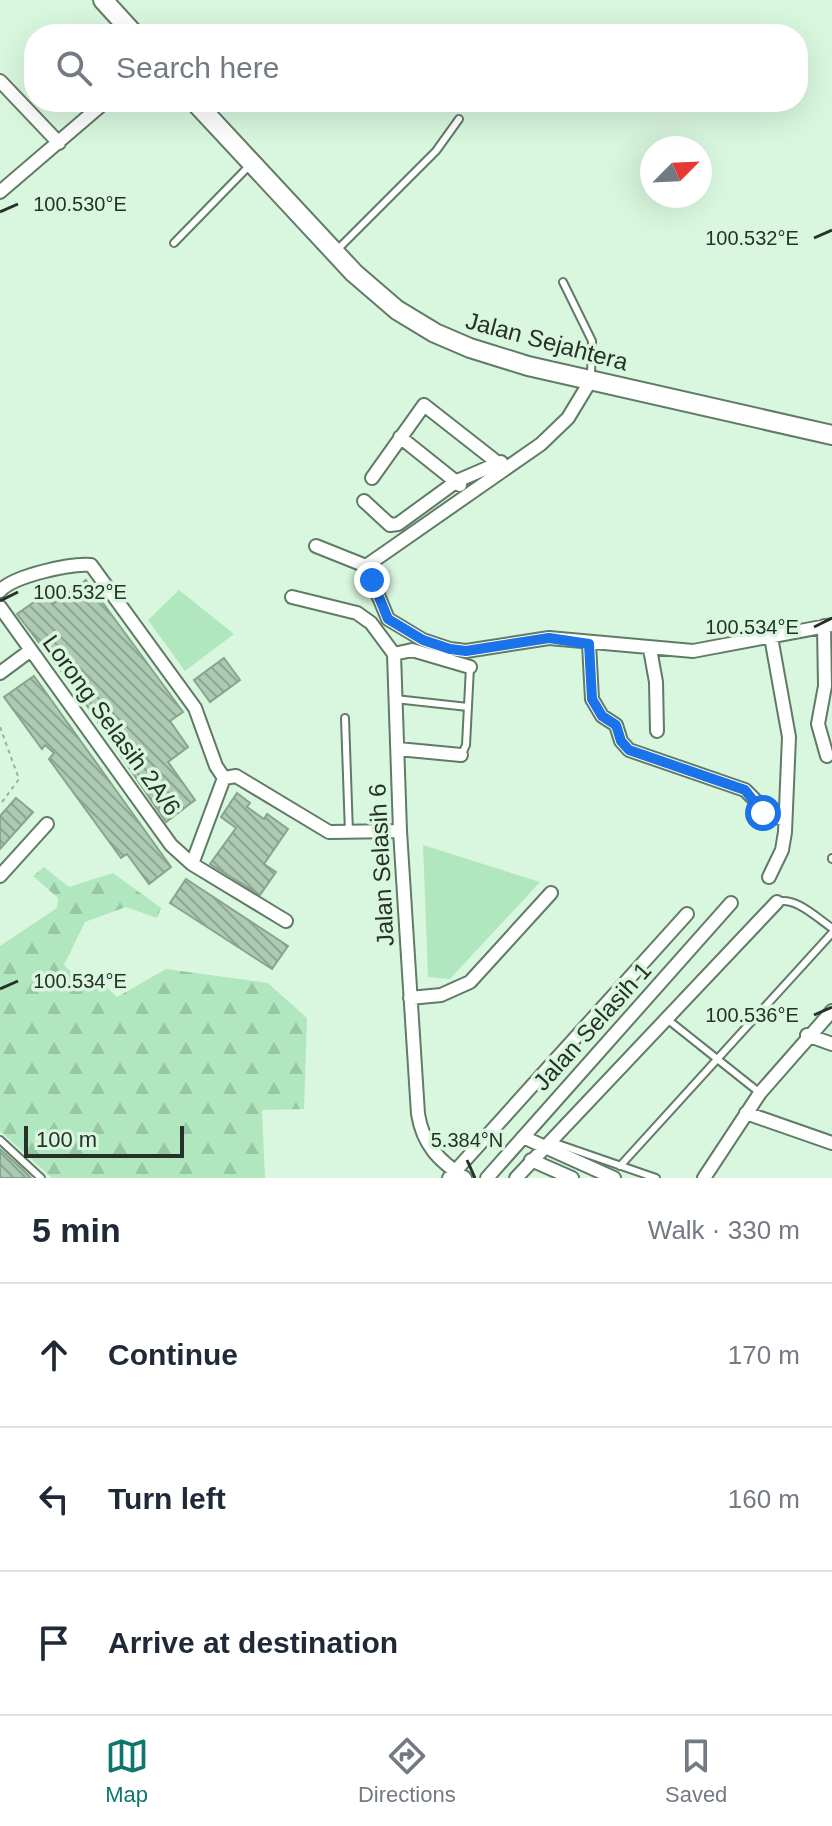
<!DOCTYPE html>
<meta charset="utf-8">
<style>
:root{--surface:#fff;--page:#f2f2f3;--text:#1f2937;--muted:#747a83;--line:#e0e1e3;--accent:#0f766e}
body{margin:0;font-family:Arial,sans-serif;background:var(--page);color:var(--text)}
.compass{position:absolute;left:640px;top:136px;width:72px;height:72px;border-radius:50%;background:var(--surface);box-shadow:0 8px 32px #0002;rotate:66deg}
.scale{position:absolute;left:24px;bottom:20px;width:160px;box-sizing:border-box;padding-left:8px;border:4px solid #263229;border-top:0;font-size:22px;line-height:28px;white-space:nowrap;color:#263229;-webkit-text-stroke:6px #d9f7df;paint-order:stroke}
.stop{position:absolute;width:24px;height:24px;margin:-18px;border:6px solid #1a73e8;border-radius:50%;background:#fff}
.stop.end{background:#1a73e8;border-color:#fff;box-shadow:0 2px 8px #0008}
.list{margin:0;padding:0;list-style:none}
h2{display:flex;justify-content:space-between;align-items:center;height:104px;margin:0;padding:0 32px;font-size:34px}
h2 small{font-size:26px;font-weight:400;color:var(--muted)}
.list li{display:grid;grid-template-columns:52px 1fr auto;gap:24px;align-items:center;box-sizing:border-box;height:144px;padding:0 32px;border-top:2px solid var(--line)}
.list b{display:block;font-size:30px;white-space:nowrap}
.list em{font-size:26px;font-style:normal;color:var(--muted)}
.icon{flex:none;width:44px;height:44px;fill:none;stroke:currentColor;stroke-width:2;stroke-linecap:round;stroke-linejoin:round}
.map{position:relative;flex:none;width:832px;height:1178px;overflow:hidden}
.search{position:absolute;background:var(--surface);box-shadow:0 8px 32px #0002;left:24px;right:24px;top:24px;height:88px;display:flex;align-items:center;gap:20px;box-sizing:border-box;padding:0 28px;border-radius:32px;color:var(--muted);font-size:30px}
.sheet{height:536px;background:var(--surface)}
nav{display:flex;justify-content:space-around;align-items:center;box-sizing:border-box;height:112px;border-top:2px solid var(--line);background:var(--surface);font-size:22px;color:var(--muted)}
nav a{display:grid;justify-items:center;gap:4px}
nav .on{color:var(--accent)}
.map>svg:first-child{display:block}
.forest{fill:url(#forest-firs)}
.green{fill:#b1e7be}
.building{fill:url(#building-back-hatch);stroke:#88a48f;stroke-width:2}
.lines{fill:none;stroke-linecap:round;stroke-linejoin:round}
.service-casing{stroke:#607b66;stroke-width:10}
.minor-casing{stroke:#607b66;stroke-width:16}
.secondary-casing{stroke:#607b66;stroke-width:22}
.path{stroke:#99b19e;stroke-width:2;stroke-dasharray:4 4;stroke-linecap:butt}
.service{stroke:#fff;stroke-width:6}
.minor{stroke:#fff;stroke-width:12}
.secondary{stroke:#fff;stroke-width:18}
.route{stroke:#1a73e8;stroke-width:10}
.ticks{fill:none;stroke:#263229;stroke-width:3}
.labels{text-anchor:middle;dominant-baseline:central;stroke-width:7;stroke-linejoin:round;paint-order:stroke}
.street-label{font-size:24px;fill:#263229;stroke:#d9f7df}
.ticks-label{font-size:20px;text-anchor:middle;fill:#263229;stroke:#d9f7df;stroke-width:7;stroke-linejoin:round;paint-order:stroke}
</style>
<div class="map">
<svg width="832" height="1178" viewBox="0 0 832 1178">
<defs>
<pattern id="forest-firs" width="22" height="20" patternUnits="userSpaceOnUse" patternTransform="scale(2)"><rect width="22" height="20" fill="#b1e7be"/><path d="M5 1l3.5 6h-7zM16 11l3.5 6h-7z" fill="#98c7a3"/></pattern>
<pattern id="building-back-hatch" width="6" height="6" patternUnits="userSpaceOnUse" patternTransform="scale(2)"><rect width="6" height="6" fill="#adcbb4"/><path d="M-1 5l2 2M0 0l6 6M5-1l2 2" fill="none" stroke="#8da592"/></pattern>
</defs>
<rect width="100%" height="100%" fill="#d9f7df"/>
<path class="forest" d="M44,867L69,887L113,873L161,908L157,918L126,907L85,922L64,965L77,977L92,973L117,997L166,969L268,983L307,1018L304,1109L262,1110L265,1178H52L0,1131V946L57,908L58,898L33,876Z"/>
<path class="green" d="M179,590L234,634L185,671L148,620Z
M423,845L540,882L450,979L428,977Z"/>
<path class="building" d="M86,580L183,712L170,721L188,747L168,762L195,800L166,822L81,697L17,614L47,593L54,603Z
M224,658L240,680L210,702L194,680Z
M34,676L171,867L149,884L127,854L121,858L49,759L54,753L45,745L42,749L4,697Z
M237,793L250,803L247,807L264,819L267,814L288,829L264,864L276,872L260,895L210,864L236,828L221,817Z
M16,798L33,812L0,849V816Z
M186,879L288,946L272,969L170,903Z
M0,1149L21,1168L31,1178H0Z"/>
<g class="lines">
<g class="service-casing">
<path id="service" d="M174,243L249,166
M337,250L436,151L459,119
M563,282L592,341L591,376
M395,699L468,707
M345,718L349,833
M462,754L466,745L470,667
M832,858V859
M777,902C795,896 817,918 832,928
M667,1019L760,1093
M0,1140L41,1178
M552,1142L656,1178
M620,1166L832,933"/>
</g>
<g class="minor-casing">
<path id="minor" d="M0,81L59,143
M0,192L105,102
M400,437L460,485
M372,478L424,405L498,463
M364,501L390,525L398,524L457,481L501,462
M316,546L366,566
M366,566L388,619L423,640L450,649L466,651L549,638L693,651L832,625
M366,566L541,444L568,418L591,380
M0,591C13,576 71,563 91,565L195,708L216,766L224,778
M292,597L357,613L371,623L394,654L400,831L418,1114C423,1145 439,1161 465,1178
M0,607L171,845L192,864
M824,626L825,686L818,724L827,756
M589,644L592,699L602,716L616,725L621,741L629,750L745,790L755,800L758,810L785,820
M650,649L656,682L657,731
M394,654L412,650L470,667
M0,673L31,650
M398,749L461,755
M0,876L47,824
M769,877L782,850L785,832L789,737L771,637
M286,921L192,864L224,778L236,776L329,832L400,831
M410,998L441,995L470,982L551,893
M807,1035L832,1044
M746,1113L832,1143
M523,1137L614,1178
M531,1160L572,1178
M449,1178L687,914
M487,1178L731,903
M516,1178L777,902
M704,1178L760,1093L832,1011"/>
</g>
<g class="secondary-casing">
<path id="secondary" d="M103,0L134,34
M195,102L354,273L397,310L435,333L470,348L528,366L832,435"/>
</g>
<path class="path" d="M0,727L19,779L0,805"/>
<use href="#service" class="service"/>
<use href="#minor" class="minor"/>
<use href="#secondary" class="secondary"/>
</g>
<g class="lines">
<path class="route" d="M372,580L388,619L423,640L450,649L466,651L549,638L589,644L592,699L602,716L616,725L621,741L629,750L745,790L763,813"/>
</g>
<path class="ticks" d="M0,212L18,204M814,238L832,230M0,601L18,592M814,627L832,618M0,989L18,981M814,1015L832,1007M467,1160L475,1178"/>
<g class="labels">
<g class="street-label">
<text transform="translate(547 341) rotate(15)">Jalan Sejahtera</text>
<text transform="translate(112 725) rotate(54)">Lorong Selasih 2A/6</text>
<text transform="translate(381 865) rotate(-93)">Jalan Selasih 6</text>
<text transform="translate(592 1026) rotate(-48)">Jalan Selasih 1</text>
</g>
</g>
<g class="ticks-label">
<text x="80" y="211">100.530°E</text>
<text x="752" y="245">100.532°E</text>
<text x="80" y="599">100.532°E</text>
<text x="752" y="634">100.534°E</text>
<text x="80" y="988">100.534°E</text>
<text x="752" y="1022">100.536°E</text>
<text x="467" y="1147">5.384°N</text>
</g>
</svg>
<svg class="compass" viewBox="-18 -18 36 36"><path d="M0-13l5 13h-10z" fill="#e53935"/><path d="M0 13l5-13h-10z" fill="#747a83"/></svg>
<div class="scale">100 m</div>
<div class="stop" style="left:763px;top:813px"></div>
<div class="stop end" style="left:372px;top:580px"></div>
<div class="search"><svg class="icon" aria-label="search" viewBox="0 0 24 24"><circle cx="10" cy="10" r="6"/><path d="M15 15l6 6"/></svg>Search here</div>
</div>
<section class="sheet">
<h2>5 min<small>Walk · 330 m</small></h2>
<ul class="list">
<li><svg class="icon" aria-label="ahead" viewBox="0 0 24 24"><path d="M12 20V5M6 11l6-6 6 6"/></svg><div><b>Continue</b></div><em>170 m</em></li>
<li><svg class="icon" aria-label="left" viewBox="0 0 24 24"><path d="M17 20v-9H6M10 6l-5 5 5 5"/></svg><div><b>Turn left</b></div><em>160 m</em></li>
<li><svg class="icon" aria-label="arrive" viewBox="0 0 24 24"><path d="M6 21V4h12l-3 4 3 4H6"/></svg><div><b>Arrive at destination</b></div></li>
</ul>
</section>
<nav>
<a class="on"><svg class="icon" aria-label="map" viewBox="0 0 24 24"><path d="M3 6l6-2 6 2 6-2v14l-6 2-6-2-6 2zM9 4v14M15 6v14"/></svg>Map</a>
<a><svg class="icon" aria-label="directions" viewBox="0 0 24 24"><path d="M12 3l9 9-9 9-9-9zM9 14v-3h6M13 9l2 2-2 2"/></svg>Directions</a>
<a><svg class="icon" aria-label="saved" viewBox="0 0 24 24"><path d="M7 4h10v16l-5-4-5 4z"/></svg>Saved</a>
</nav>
